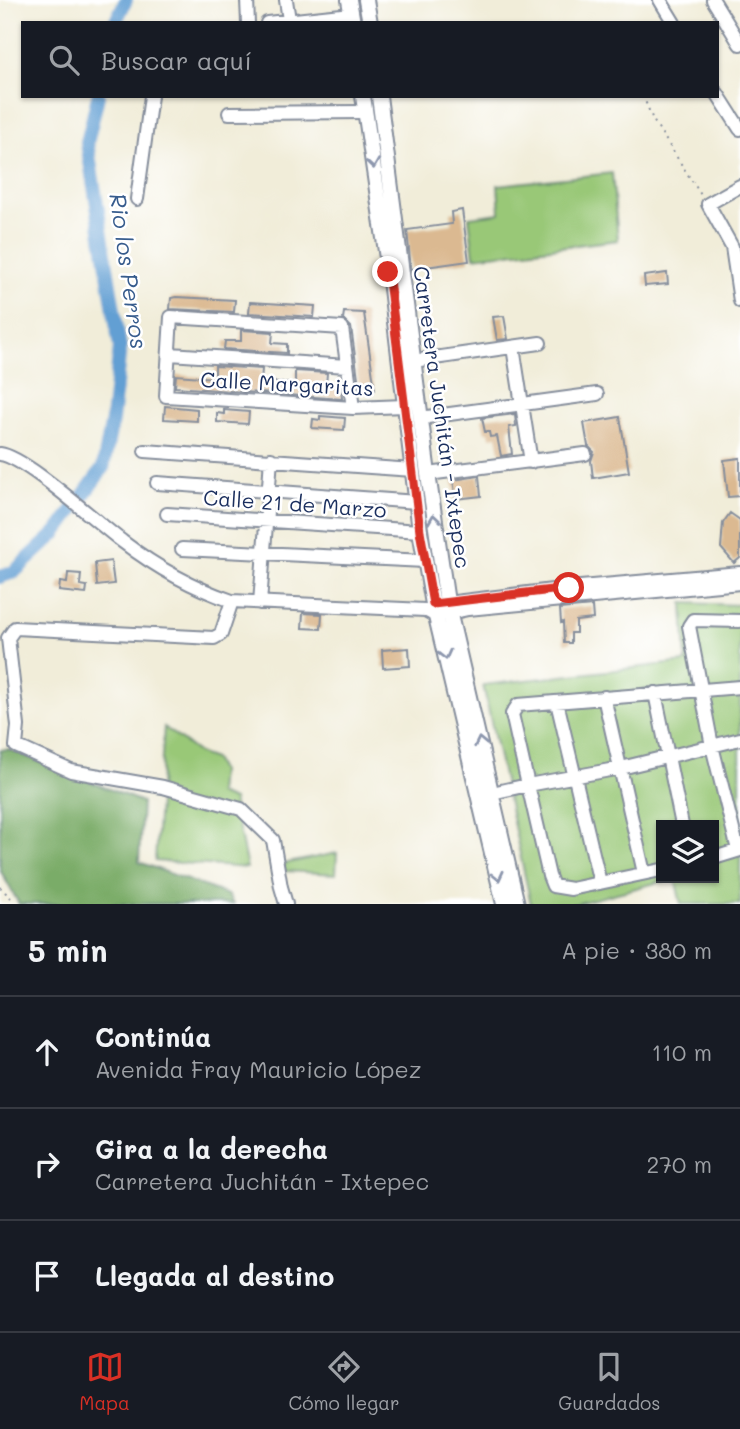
<!DOCTYPE html>
<html lang="es">
<meta charset="utf-8">
<style>
:root{--surface:#171b24;--page:#242831;--text:#f1f3f6;--muted:#9ea1a6;--line:#363941;--accent:#d93025}
body{margin:0;font-family:Mali,sans-serif;background:var(--page);color:var(--text)}
.controls{position:absolute;right:21px;bottom:21px;display:grid;overflow:hidden;border-radius:0px;box-shadow:0 2px 5px #0004}
.controls button{width:63px;height:63px;display:grid;place-items:center;padding:0;border:0;border-bottom:2px solid var(--line);background:var(--surface);color:var(--text);font:35px sans-serif}
.stop{position:absolute;width:21px;height:21px;margin:-16px;border:5px solid #d93025;border-radius:50%;background:#fff}
.stop.end{background:#d93025;border-color:#fff;box-shadow:0 2px 7px #0008}
.list{margin:0;padding:0;list-style:none}
h2{display:flex;justify-content:space-between;align-items:center;height:91px;margin:0;padding:0 28px;font-size:30px}
h2 small{font-size:23px;font-weight:400;color:var(--muted)}
.list li{display:grid;grid-template-columns:46px 1fr auto;gap:21px;align-items:center;box-sizing:border-box;height:112px;padding:0 28px;border-top:2px solid var(--line)}
.list b{display:block;font-size:26px;white-space:nowrap}
.list p{margin:0;font-size:23px;white-space:nowrap;color:var(--muted)}
.list em{font-size:23px;font-style:normal;color:var(--muted)}
.icon{flex:none;width:38px;height:38px;fill:none;stroke:currentColor;stroke-width:2;stroke-linecap:round;stroke-linejoin:round}
.map{position:relative;flex:none;width:740px;height:904px;overflow:hidden}
.search{position:absolute;background:var(--surface);box-shadow:0 2px 5px #0004;left:21px;right:21px;top:21px;height:77px;display:flex;align-items:center;gap:18px;box-sizing:border-box;padding:0 24px;border-radius:0px;color:var(--muted);font-size:26px}
.sheet{height:427px;background:var(--surface)}
nav{display:flex;justify-content:space-around;align-items:center;box-sizing:border-box;height:98px;border-top:2px solid var(--line);background:var(--surface);font-size:19px;color:var(--muted)}
nav a{display:grid;justify-items:center;gap:4px}
nav .on{color:var(--accent)}
.map>svg:first-child{display:block}
.green{fill:#99c877;stroke:#5a7c6a;stroke-width:2;fill-rule:evenodd}
.forest{fill:#7aac68;stroke:#4a6e63;stroke-width:2}
.lines{fill:none;stroke-linecap:round;stroke-linejoin:round}
.river{stroke:#629fd3;stroke-width:14}
.building{fill:#dbb991}
.minor-casing{stroke:#868e9c;stroke-width:16}
.major-casing{stroke:#868e9c;stroke-width:18}
.path{stroke:#868e9c;stroke-width:2;stroke-dasharray:2 5;stroke-linecap:butt}
.minor{stroke:#fff;stroke-width:12}
.major{stroke:#fff;stroke-width:14}
.oneway{stroke:#8d97ae}
.route{stroke:#d93025;stroke-width:9}
.labels{text-anchor:middle;dominant-baseline:central;stroke-width:5;stroke-linejoin:round;paint-order:stroke}
.street-label{font-size:21px;fill:#1b2f5e;stroke:#fff}
.water-label{font-size:23px;font-style:italic;fill:#375c8d;stroke:#fff}
</style>
<div class="map">
<svg width="740" height="904" viewBox="0 0 740 904">
<rect width="100%" height="100%" fill="#fff"/>
<filter id="ink" filterUnits="userSpaceOnUse"><feTurbulence type="fractalNoise" baseFrequency=".0143" numOctaves="2"/><feDisplacementMap in="SourceGraphic" scale="14" xChannelSelector="R" yChannelSelector="G"/><feConvolveMatrix kernelMatrix="1 2 1 2 8 2 1 2 1" color-interpolation-filters="sRGB"/></filter>
<filter id="wash" filterUnits="userSpaceOnUse"><feTurbulence type="fractalNoise" baseFrequency=".00686" numOctaves="4" result="noise"/><feDisplacementMap in="SourceGraphic" scale="28" xChannelSelector="R" yChannelSelector="G"/><feGaussianBlur stdDeviation="1.57" result="paint"/><feColorMatrix in="noise" values="0 0 0 0 0 0 0 0 0 0 0 0 0 0 0 0 0 1.4 0 .05"/><feComposite in="paint" operator="in"/></filter>
<g filter="url(#wash)">
<rect width="100%" height="100%" fill="#f1edd9"/>
<path class="green" d="M612,173L618,240L474,257L469,217L500,213L498,185Z
M683,603L740,605V904H681L675,878L575,904H531L483,685L686,662ZM661,825H714V878H661Z
M164,727L200,754L214,759L220,771L218,794L233,800L247,868L155,861Z
M337,853L336,874L285,871L283,864Z"/>
<path class="forest" d="M8,749L142,802L139,862L228,895L233,904H19L0,870V750Z"/>
<g class="lines">
<path class="river" d="M115,23L126,0
M0,577L14,572L56,533L103,468L112,420L120,347L87,143L98,96"/>
</g>
<g id="blocks">
<path class="building" d="M462,210L469,261L411,269L407,230L452,224L451,212Z
M667,273L668,284L645,286L644,276Z
M176,297L235,300L234,312L170,309L171,298Z
M250,302L315,306L314,317L249,313Z
M344,312L364,313L375,390L360,393L351,327L343,319Z
M504,316L508,339L497,340L493,317Z
M241,330L273,332L272,343L287,344V353L224,349L225,341H241Z
M215,366L262,369L261,381L295,384V371L327,373L326,386L341,387L342,399L175,387L176,375L215,378Z
M165,406L197,409V421L164,419Z
M224,410L249,412L248,424L217,422V413L224,414Z
M515,414L516,426L509,427L512,454L501,456L497,436L490,437L489,432H485L482,418Z
M320,416L345,418L344,430L312,428L313,419L320,420Z
M620,417L629,472L593,478L591,461L594,452L588,446L584,423Z
M740,458V496L728,497L724,460Z
M479,476L481,496L456,499L453,480Z
M730,513L740,520V558L734,563L721,548L723,523Z
M111,561L114,584L97,586L95,563Z
M68,573L81,574L80,585L87,586L86,594L59,591L60,582L67,583Z
M592,606L593,619L576,621V633H571V643H564L563,622L561,623L560,609Z
M303,613L322,614L321,629L302,628Z
M409,648L410,666L383,668L382,650Z"/>
</g>
</g>
<g filter="url(#ink)">
<use href="#blocks" fill-opacity="0" stroke="#868e9c" stroke-width="2"/>
<g class="lines">
<g class="minor-casing">
<path id="minor" d="M247,0L248,23
M286,0L289,20
M660,0L674,23
M713,0L740,44
M267,23L351,14
M717,93L740,129
M229,113L365,112
M740,186L708,204L732,247L740,301
M137,199L151,96
M513,347L531,462
M170,354L347,366
M413,361L540,343
M353,408L342,328L171,317L166,396L353,408L405,406
M420,418L597,394
M145,451L413,470
M0,454C26,457 97,523 123,542C157,568 191,587 232,601L425,610L436,616L468,609L740,583
M428,474L585,454
M157,483L417,502
M167,514L420,531
M182,549L425,561
M232,601L221,634L214,638L15,628L8,638L18,726L16,746L71,771L163,787L241,809L273,840L281,887L286,904
M260,603L271,459
M438,604L569,588L740,573
M655,693L682,825
M604,697L644,873
M557,702L600,883
M483,795L528,785L512,714L518,705L740,687
M738,850L712,746L689,626L693,620L740,621
M714,858L740,850
M661,870L571,889L553,886L549,876L528,785L621,768L740,739"/>
</g>
<g class="major-casing">
<path id="major" d="M349,0L353,23
M366,0L370,23
M363,96L389,272L420,531L433,604L504,904
M379,96L428,474L447,602L517,904"/>
</g>
<path class="path" d="M643,96L653,120L701,195
M0,887L11,898"/>
<use href="#minor" class="minor"/>
<use href="#major" class="major"/>
</g>
<defs><path id="oneway-chevron" d="M-2-3.5L2.5 0L-2 3.5" fill="none" stroke-width="1.6" stroke-linecap="round" stroke-linejoin="round" transform="scale(1.75)"/></defs>
<g class="oneway">
<use href="#oneway-chevron" transform="translate(373 164) rotate(82)"/>
<use href="#oneway-chevron" transform="translate(434 519) rotate(-98)"/>
<use href="#oneway-chevron" transform="translate(445 655) rotate(76)"/>
<use href="#oneway-chevron" transform="translate(480 742) rotate(-102)"/>
<use href="#oneway-chevron" transform="translate(498 876) rotate(77)"/>
</g>
</g>
<g class="lines" filter="url(#ink)">
<path class="route" d="M388,272L420,531L433,604L569,588"/>
</g>
<g class="labels">
<g class="street-label">
<text transform="translate(287 383) rotate(3)">Calle Margaritas</text>
<text transform="translate(443 417) rotate(82)">Carretera Juchitán - Ixtepec</text>
<text transform="translate(295 503) rotate(4)">Calle 21 de Marzo</text>
</g>
<g class="water-label">
<text transform="translate(129 271) rotate(82)">Rio los Perros</text>
</g>
</g>
</svg>
<div class="controls">
<button><svg class="icon" aria-label="layers" viewBox="0 0 24 24"><path d="M12 4l9 5-9 5-9-5zM3 14l9 5 9-5"/></svg></button>
</div>
<div class="stop" style="left:569px;top:588px"></div>
<div class="stop end" style="left:388px;top:272px"></div>
<div class="search"><svg class="icon" aria-label="search" viewBox="0 0 24 24"><circle cx="10" cy="10" r="6"/><path d="M15 15l6 6"/></svg>Buscar aquí</div>
</div>
<section class="sheet">
<h2>5 min<small>A pie · 380 m</small></h2>
<ul class="list">
<li><svg class="icon" aria-label="ahead" viewBox="0 0 24 24"><path d="M12 20V5M6 11l6-6 6 6"/></svg><div><b>Continúa</b><p>Avenida Fray Mauricio López</p></div><em>110 m</em></li>
<li><svg class="icon" aria-label="right" viewBox="0 0 24 24"><path d="M7 20v-9h11M14 6l5 5-5 5"/></svg><div><b>Gira a la derecha</b><p>Carretera Juchitán - Ixtepec</p></div><em>270 m</em></li>
<li><svg class="icon" aria-label="arrive" viewBox="0 0 24 24"><path d="M6 21V4h12l-3 4 3 4H6"/></svg><div><b>Llegada al destino</b></div></li>
</ul>
</section>
<nav>
<a class="on"><svg class="icon" aria-label="map" viewBox="0 0 24 24"><path d="M3 6l6-2 6 2 6-2v14l-6 2-6-2-6 2zM9 4v14M15 6v14"/></svg>Mapa</a>
<a><svg class="icon" aria-label="directions" viewBox="0 0 24 24"><path d="M12 3l9 9-9 9-9-9zM9 14v-3h6M13 9l2 2-2 2"/></svg>Cómo llegar</a>
<a><svg class="icon" aria-label="saved" viewBox="0 0 24 24"><path d="M7 4h10v16l-5-4-5 4z"/></svg>Guardados</a>
</nav>
